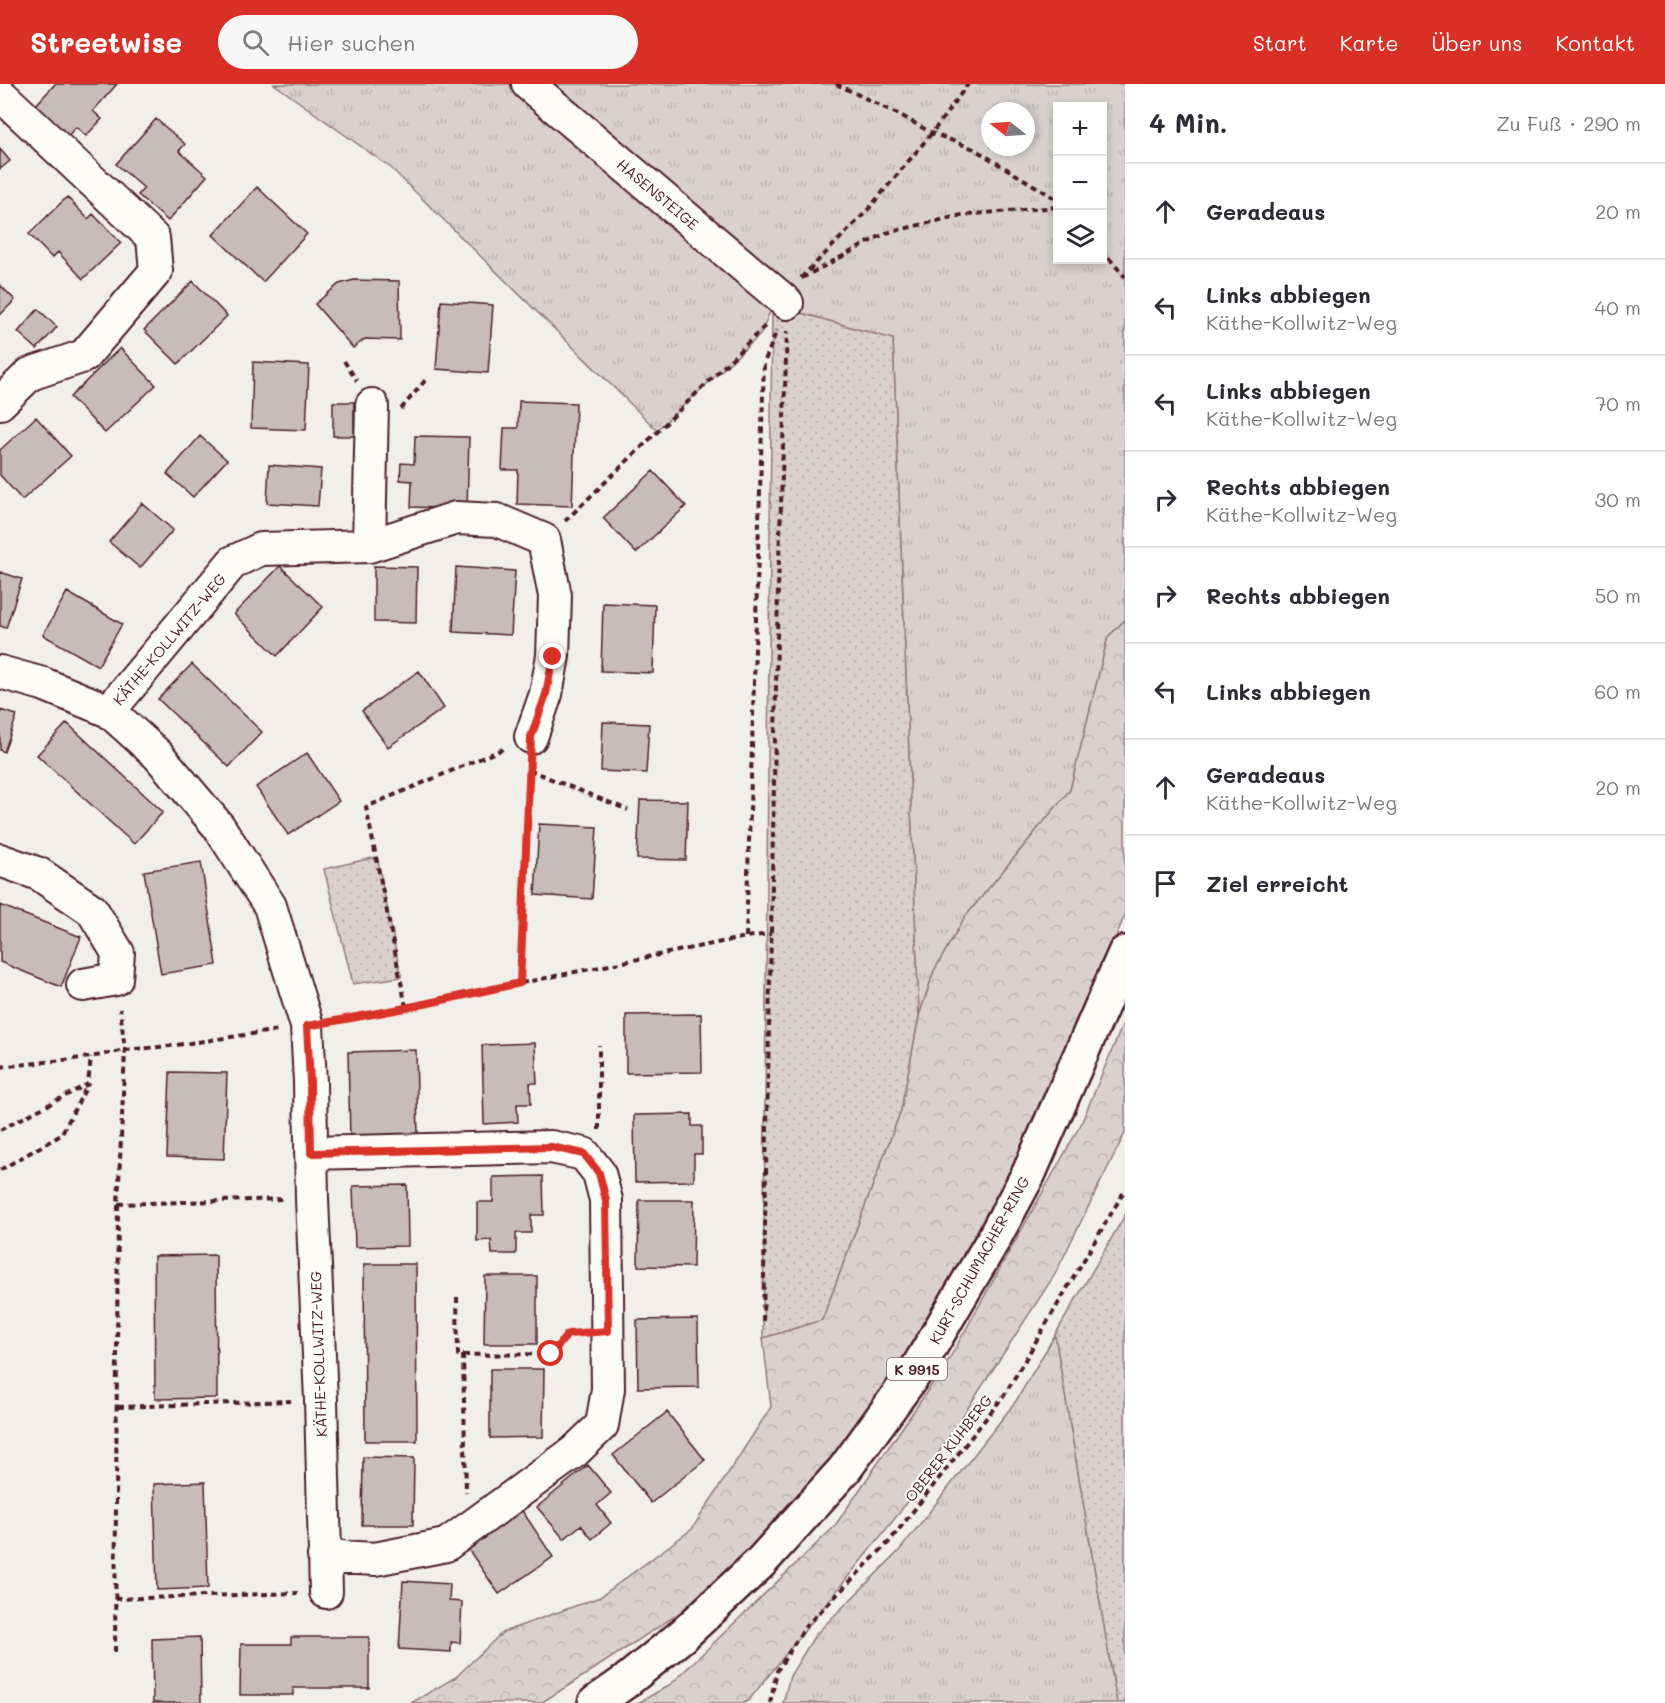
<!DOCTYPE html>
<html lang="de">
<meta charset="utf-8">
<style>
:root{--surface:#fff;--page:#f7f7f7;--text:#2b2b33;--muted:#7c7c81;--line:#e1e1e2;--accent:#d93025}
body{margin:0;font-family:Mali,sans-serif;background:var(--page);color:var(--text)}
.controls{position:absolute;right:18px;top:18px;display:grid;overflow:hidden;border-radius:0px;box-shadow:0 3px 9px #0003}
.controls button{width:54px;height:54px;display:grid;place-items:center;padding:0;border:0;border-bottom:2px solid var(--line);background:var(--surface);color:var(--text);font:30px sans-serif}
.compass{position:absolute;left:981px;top:18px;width:54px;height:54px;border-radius:50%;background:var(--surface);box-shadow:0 3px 9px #0003;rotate:287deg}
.stop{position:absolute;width:18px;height:18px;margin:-14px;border:4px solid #d93025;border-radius:50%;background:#fff}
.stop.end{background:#d93025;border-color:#fff;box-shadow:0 2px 6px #0008}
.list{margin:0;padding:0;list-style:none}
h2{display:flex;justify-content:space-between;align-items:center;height:78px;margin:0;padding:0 24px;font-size:26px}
h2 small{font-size:20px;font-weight:400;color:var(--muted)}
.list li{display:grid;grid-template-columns:39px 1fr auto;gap:18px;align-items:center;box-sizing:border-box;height:96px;padding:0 24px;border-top:2px solid var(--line)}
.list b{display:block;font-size:22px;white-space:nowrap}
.list p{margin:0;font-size:20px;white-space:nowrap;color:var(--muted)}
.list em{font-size:20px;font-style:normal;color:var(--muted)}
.icon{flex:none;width:33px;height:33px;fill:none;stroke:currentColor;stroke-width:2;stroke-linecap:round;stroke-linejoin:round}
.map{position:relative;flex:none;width:1125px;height:1619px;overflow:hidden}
header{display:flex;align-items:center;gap:36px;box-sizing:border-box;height:84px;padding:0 30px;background:var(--accent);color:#fff}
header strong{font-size:28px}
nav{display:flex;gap:33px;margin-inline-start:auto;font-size:21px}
.search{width:420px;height:54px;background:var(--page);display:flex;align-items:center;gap:15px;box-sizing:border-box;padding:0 21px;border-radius:33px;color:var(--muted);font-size:22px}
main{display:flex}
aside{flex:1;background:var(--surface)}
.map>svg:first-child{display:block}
.grass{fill:url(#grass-tufts);stroke:#92787d;stroke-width:1.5;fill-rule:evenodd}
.forest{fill:url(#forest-crowns);stroke:#92787d;stroke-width:1.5}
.park{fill:url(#park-dots);stroke:#92787d;stroke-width:1.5}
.building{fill:#c8bbbb;stroke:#4a1f2b;stroke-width:1.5}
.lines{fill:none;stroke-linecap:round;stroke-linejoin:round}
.minor-casing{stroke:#4a1f2b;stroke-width:36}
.major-casing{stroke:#4a1f2b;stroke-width:38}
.path{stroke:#4a1f2b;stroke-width:4;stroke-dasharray:6 4.5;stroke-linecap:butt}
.minor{stroke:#fdfcf7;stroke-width:32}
.major{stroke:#fdfcf7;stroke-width:33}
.route{stroke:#d93025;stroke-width:8}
.labels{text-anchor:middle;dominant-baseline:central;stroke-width:4.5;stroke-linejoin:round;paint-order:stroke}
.shield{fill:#fdfcf7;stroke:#806168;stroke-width:1.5}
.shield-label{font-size:14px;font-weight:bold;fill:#4a1f2b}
.street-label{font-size:15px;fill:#4a1f2b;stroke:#fdfcf7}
</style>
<header>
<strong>Streetwise</strong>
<div class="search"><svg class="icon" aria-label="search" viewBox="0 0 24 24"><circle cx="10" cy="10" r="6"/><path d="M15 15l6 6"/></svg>Hier suchen</div>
<nav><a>Start</a><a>Karte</a><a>Über uns</a><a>Kontakt</a></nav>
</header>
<main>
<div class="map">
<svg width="1125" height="1619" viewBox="0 0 1125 1619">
<defs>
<pattern id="grass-tufts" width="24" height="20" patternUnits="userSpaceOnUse" patternTransform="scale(1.5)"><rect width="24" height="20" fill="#d9d0cf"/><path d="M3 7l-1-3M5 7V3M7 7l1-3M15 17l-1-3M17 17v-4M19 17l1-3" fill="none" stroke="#bcb2b2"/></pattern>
<pattern id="forest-crowns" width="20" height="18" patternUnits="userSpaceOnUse" patternTransform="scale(1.5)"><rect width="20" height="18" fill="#d9d0cf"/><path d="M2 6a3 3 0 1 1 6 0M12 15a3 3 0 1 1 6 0" fill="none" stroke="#bcb2b2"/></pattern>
<pattern id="park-dots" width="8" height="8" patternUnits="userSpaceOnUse" patternTransform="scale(1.5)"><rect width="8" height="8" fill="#d9d0cf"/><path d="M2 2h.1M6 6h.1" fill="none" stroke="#bcb2b2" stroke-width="1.8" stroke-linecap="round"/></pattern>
</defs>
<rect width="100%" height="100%" fill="#f2efeb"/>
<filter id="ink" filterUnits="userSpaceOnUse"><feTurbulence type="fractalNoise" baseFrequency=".0167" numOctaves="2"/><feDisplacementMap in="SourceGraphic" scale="12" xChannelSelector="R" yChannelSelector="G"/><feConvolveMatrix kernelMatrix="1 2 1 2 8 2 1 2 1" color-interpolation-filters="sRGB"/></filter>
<g filter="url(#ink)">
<path class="grass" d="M274,0H1125V536L1108,553L1070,706L965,833L934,887L919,932L893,255L773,221L760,251L657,346L391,84ZM1058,22H1102V176H1058ZM990,27H1026V63H990Z
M1055,1251L1117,1619H783L790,1592L815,1551L899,1467L1016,1317Z"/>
<path class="forest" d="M1125,536V831L1054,1001L963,1180L878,1317L778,1444L704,1513L588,1589L541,1619H411L456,1593L503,1548L600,1513L692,1445L771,1323L763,1254L822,1236L901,1026L919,932L934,887L965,833L1070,706L1108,553Z
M1125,935V1049L1054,1192L900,1428L749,1616L744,1619H638L671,1600L834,1443L948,1277L1081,1040Z"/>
<path class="park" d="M772,221L893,255L919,932L901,1026L822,1236L763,1254Z
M377,773L401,893L353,900L324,785Z
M1125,1131V1619H1117L1055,1251Z"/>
<path class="building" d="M55,0H117L93,27L102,35L86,52L76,43L67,53L35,22Z
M156,35L185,60L179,67L207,92L168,137L138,111L144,104L116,80Z
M0,65L10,77L0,85Z
M257,103L307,150L263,198L213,151Z
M67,113L88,135L93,130L121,159L83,195L58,168L52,174L29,150Z
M354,196L399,197L400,256L365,255L353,264L315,220L339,200Z
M193,197L227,232L178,280L144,246Z
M0,201L15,216L0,231Z
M441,217L493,221L488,289L436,285Z
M38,225L57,243L37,265L18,248Z
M120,264L156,301L105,349L70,313Z
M253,278L309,281L306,346L251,344Z
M519,317L576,319L572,422L517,420L518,386H502L504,344H518Z
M333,318H354V352H333Z
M36,333L71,372L22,416L0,391V366Z
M200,352L227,376L193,413L167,390Z
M415,352L469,353L467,425L411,423L412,397L400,396L401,379L414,380Z
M269,381L321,385L318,422L267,419Z
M653,387L686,422L636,469L603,434Z
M142,419L173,446L140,484L109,458Z
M280,482L323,523L277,572L234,530Z
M374,482L417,483L416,539L374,538Z
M456,483L515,487L511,551L453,548Z
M0,488L22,495L6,544L0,542Z
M67,508L122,540L98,582L43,551Z
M603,519L655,521L653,589L601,587Z
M192,580L262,648L229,683L158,615Z
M419,587L444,624L388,663L362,627Z
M0,626L17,631L4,668L0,666Z
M603,638L649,640L646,689L601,687Z
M67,639L163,728L134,760L37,671Z
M307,669L339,717L288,751L256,703Z
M640,716L688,717L686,776L637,775Z
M539,740L597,743L592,815L535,811Z
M201,778L217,881L161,890L144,787Z
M0,821L81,853L61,903L0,878Z
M701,930L702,988L626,989V931Z
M535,959L537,999H530L531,1020H517L518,1038L484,1040L482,961Z
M416,966L418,1052L350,1053L348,968Z
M170,988L227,989L224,1075L167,1073Z
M692,1030V1042H702V1070H694V1097L635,1098L634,1031Z
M543,1092L544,1131H531V1149H516V1170H492L491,1156L477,1157V1118H493V1093Z
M407,1101L408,1162L355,1163L353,1102Z
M639,1116H694L693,1183L638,1182Z
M216,1171L217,1314L155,1315L154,1172Z
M364,1180H416L417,1357H365Z
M485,1192H537V1260H484Z
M698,1235L699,1303L638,1304L637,1236Z
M490,1285H544L543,1353L490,1354Z
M667,1328L705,1376L651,1419L613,1371Z
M363,1373L414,1374L413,1441H362Z
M588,1381L611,1409L597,1421L611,1439L592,1455L581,1441L564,1455L537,1423Z
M205,1398L208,1504L157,1506L154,1400Z
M521,1425L553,1473L499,1510L466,1462Z
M403,1497L450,1500L449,1517L462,1518L460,1559L451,1558V1568L399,1565Z
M200,1553L201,1619H153L152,1555Z
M291,1553H369V1604H293V1611H240L241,1560H291Z"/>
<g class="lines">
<g class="minor-casing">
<path id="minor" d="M528,0L787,219
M0,10L153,154L156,187L84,272L30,290L0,319
M369,462L372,321
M0,588L43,600L109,627L158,671L219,743L270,822L307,942L310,998L312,1115L321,1316L326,1508
M109,627L233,478L261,465L369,462L456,434L497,436L544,456L555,512L553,572L546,610L531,653
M0,776L39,790L92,826L118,869L116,895L83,901
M311,1069L551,1063L584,1070L599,1089L606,1116L608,1305L602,1341L574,1368L446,1461L375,1475L324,1472"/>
</g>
<g class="major-casing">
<path id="major" d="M595,1619L625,1598L683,1551L760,1479L844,1386L916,1287L993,1156L1029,1089L1125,869"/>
</g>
<path class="path" d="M836,0L902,32L932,49L974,65L1058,116
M1102,166L1125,193
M801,194L866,128L932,49L968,0
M802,194L886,149L962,131L1058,123
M344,277L357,297
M401,325L428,293
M565,437L650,355L766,241
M529,686L628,726
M746,853L764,279L777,246
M520,899L530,681
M406,923L366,723L503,665
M336,937L746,853L771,850
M0,983L91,973L125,966L170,962L279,946
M0,1046L88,1000L91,973
M599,1046V961
M0,1086L61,1051L88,1000
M118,1120L284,1115
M457,1213L458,1271L551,1270L568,1250L579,1249
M763,1237L778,506L787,247
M463,1271L466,1409
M118,1323L291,1317
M115,1515L298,1509
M115,1568L118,1120L125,966L120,925
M770,1619L777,1587L805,1543L889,1458L1005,1310L1125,1106"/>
<use href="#minor" class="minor"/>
<use href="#major" class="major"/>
</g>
</g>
<g class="lines" filter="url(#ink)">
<path class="route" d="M551,1270L568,1250L608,1247L606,1116L599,1089L584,1070L551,1063L311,1069L310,998L307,942L406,924L520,899L531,653L546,610L553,573"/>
</g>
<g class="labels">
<rect class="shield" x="887" y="1274" width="60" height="22" rx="4.5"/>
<g class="shield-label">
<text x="917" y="1285">K 9915</text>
</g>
<g class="street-label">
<text transform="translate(658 110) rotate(40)">HASENSTEIGE</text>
<text transform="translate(169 555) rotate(-50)">KÄTHE-KOLLWITZ-WEG</text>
<text transform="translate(979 1176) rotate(-61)">KURT-SCHUMACHER-RING</text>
<text transform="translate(318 1270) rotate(-92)">KÄTHE-KOLLWITZ-WEG</text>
<text transform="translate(948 1364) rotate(-52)">OBERER KUHBERG</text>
</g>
</g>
</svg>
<div class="controls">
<button>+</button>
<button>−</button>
<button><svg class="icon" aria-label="layers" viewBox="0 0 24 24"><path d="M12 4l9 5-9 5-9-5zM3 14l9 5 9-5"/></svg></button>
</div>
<svg class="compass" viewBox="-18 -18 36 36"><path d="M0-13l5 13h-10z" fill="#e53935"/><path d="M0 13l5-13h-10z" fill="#7c7c81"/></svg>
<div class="stop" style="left:551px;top:1270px"></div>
<div class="stop end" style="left:553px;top:573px"></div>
</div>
<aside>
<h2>4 Min.<small>Zu Fuß · 290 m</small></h2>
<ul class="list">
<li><svg class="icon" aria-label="ahead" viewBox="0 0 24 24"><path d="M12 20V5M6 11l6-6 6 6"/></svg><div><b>Geradeaus</b></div><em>20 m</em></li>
<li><svg class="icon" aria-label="left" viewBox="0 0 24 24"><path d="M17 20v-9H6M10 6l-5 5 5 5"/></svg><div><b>Links abbiegen</b><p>Käthe-Kollwitz-Weg</p></div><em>40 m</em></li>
<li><svg class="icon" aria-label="left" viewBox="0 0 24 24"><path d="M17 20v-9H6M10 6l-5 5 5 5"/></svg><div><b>Links abbiegen</b><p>Käthe-Kollwitz-Weg</p></div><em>70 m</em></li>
<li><svg class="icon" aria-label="right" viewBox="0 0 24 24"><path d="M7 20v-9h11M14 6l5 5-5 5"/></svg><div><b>Rechts abbiegen</b><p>Käthe-Kollwitz-Weg</p></div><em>30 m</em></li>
<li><svg class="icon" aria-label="right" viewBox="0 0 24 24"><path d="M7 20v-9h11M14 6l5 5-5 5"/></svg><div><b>Rechts abbiegen</b></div><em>50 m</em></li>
<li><svg class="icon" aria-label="left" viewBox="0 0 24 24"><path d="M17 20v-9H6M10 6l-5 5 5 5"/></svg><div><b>Links abbiegen</b></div><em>60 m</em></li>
<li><svg class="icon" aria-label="ahead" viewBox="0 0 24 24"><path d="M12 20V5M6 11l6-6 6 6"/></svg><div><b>Geradeaus</b><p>Käthe-Kollwitz-Weg</p></div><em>20 m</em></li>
<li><svg class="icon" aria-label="arrive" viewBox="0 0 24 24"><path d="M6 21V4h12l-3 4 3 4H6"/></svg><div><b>Ziel erreicht</b></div></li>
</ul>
</aside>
</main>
